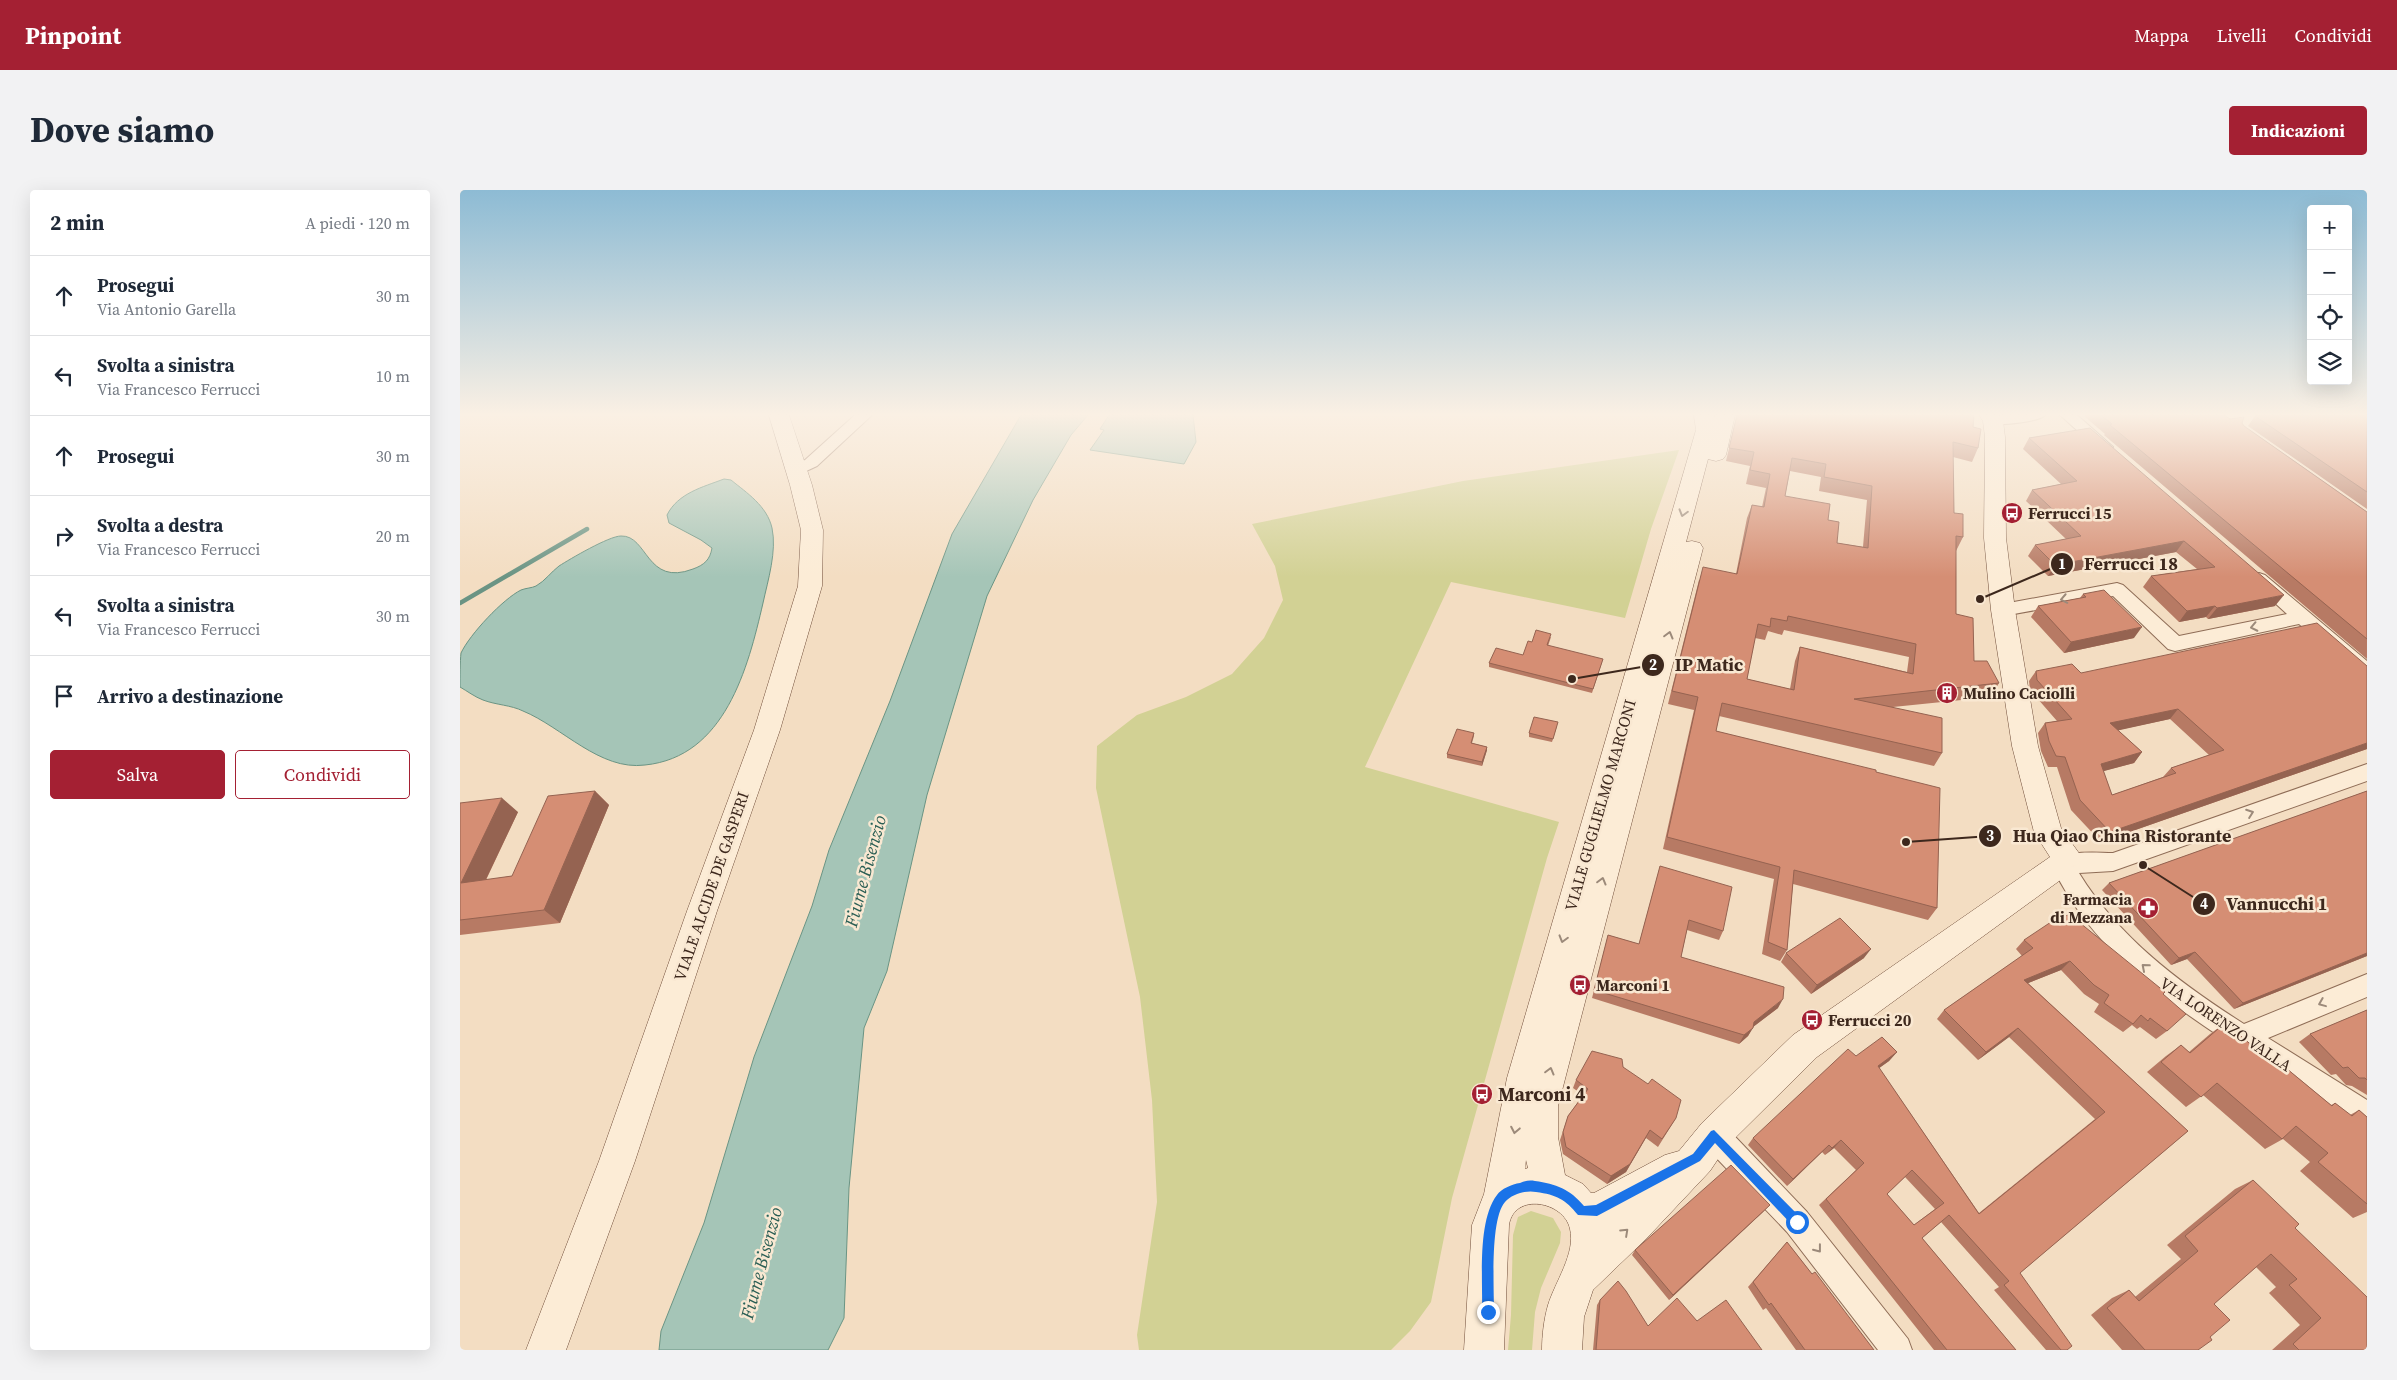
<!DOCTYPE html>
<html lang="it">
<meta charset="utf-8">
<style>
:root{--surface:#fff;--page:#f2f2f3;--text:#1f2937;--muted:#747a83;--line:#e0e1e3;--accent:#a42033}
body{margin:0;font-family:"Source Serif 4",serif;background:var(--page);color:var(--text)}
.controls{position:absolute;right:15px;top:15px;display:grid;overflow:hidden;border-radius:5px;box-shadow:0 5px 20px #0002}
.controls button{width:45px;height:45px;display:grid;place-items:center;padding:0;border:0;border-bottom:1px solid var(--line);background:var(--surface);color:var(--text);font:25px sans-serif}
.stop{position:absolute;width:15px;height:15px;margin:-11px;border:4px solid #1a73e8;border-radius:50%;background:#fff}
.stop.end{background:#1a73e8;border-color:#fff;box-shadow:0 1px 5px #0008}
.list{margin:0;padding:0;list-style:none}
h2{display:flex;justify-content:space-between;align-items:center;height:65px;margin:0;padding:0 20px;font-size:21px}
h2 small{font-size:16px;font-weight:400;color:var(--muted)}
.list li{display:grid;grid-template-columns:32px 1fr auto;gap:15px;align-items:center;box-sizing:border-box;height:80px;padding:0 20px;border-top:1px solid var(--line)}
.list b{display:block;font-size:19px;white-space:nowrap}
.list p{margin:0;font-size:16px;white-space:nowrap;color:var(--muted)}
.list em{font-size:16px;font-style:normal;color:var(--muted)}
.actions{display:flex;gap:10px;padding:15px 20px}
.actions a{flex:1;padding:11px 0;border:1px solid var(--accent);border-radius:5px;text-align:center;font-size:18px;color:var(--accent)}
.actions .main{background:var(--accent);color:#fff}
.icon{flex:none;width:28px;height:28px;fill:none;stroke:currentColor;stroke-width:2;stroke-linecap:round;stroke-linejoin:round}
.map{position:relative;flex:none;width:1907px;height:1160px;overflow:hidden;border-radius:5px}
header{display:flex;align-items:center;gap:30px;box-sizing:border-box;height:70px;padding:0 25px;background:var(--accent);color:#fff}
header strong{font-size:24px}
nav{display:flex;gap:28px;margin-inline-start:auto;font-size:18px}
.intro{display:flex;align-items:center;justify-content:space-between;box-sizing:border-box;height:120px;padding:0 30px}
h1{margin:0;font-size:35px}
.button{padding:12px 22px;border-radius:5px;background:var(--accent);color:#fff;font-size:18px;font-weight:700}
main{display:flex;gap:30px;padding:0 30px}
aside{flex:1;background:var(--surface);border-radius:5px;box-shadow:0 5px 20px #0002}
.map>svg:first-child{display:block}
.green{fill:#d2d194}
.water{fill:#a5c5b7;stroke:#6a9484}
.lines{fill:none;stroke-linecap:round;stroke-linejoin:round}
.stream{stroke:#6a9484;stroke-width:4.5}
.street-casing{stroke:#8f6d57;stroke-width:2}
.secondary-casing{stroke:#714e3a;stroke-width:1}
.street{fill:#fcecd6;fill-rule:evenodd}
.secondary{fill:#fcecd6;fill-rule:evenodd}
.wall{fill:#b77a64;fill-rule:evenodd}
.shaded-wall{fill:#956351}
.building{fill:#d58e74;stroke:#956351;fill-rule:evenodd}
.oneway{stroke:#9c8a7a}
.route{fill:#1a73e8}
.labels{text-anchor:middle;dominant-baseline:central;stroke-width:5;stroke-linejoin:round;paint-order:stroke}
.poi-label{font-size:16px;font-weight:bold;fill:#3d281d;stroke:#f9e8d2;text-anchor:start}
.street-label{font-size:16px;fill:#3d281d;stroke:#f9e8d2}
.water-label{font-size:18px;font-style:italic;fill:#2a5e54;stroke:#f9e8d2}
.near-poi-label{font-size:19px;font-weight:bold;fill:#3d281d;stroke:#f9e8d2;text-anchor:start}
.leader{fill:none;stroke:#3d281d;stroke-width:2}
.callout-dot{fill:#3d281d;stroke:#f9e8d2;stroke-width:2}
.mark-label{font-size:15px;text-anchor:middle;font-weight:bold;fill:#fff}
.callout-label{font-size:18px;text-anchor:middle;font-weight:bold;fill:#3d281d;stroke:#f9e8d2;stroke-width:5;stroke-linejoin:round;paint-order:stroke}
</style>
<header>
<strong>Pinpoint</strong>
<nav><a>Mappa</a><a>Livelli</a><a>Condividi</a></nav>
</header>
<div class="intro"><h1>Dove siamo</h1><a class="button">Indicazioni</a></div>
<main>
<aside>
<h2>2 min<small>A piedi · 120 m</small></h2>
<ul class="list">
<li><svg class="icon" aria-label="ahead" viewBox="0 0 24 24"><path d="M12 20V5M6 11l6-6 6 6"/></svg><div><b>Prosegui</b><p>Via Antonio Garella</p></div><em>30 m</em></li>
<li><svg class="icon" aria-label="left" viewBox="0 0 24 24"><path d="M17 20v-9H6M10 6l-5 5 5 5"/></svg><div><b>Svolta a sinistra</b><p>Via Francesco Ferrucci</p></div><em>10 m</em></li>
<li><svg class="icon" aria-label="ahead" viewBox="0 0 24 24"><path d="M12 20V5M6 11l6-6 6 6"/></svg><div><b>Prosegui</b></div><em>30 m</em></li>
<li><svg class="icon" aria-label="right" viewBox="0 0 24 24"><path d="M7 20v-9h11M14 6l5 5-5 5"/></svg><div><b>Svolta a destra</b><p>Via Francesco Ferrucci</p></div><em>20 m</em></li>
<li><svg class="icon" aria-label="left" viewBox="0 0 24 24"><path d="M17 20v-9H6M10 6l-5 5 5 5"/></svg><div><b>Svolta a sinistra</b><p>Via Francesco Ferrucci</p></div><em>30 m</em></li>
<li><svg class="icon" aria-label="arrive" viewBox="0 0 24 24"><path d="M6 21V4h12l-3 4 3 4H6"/></svg><div><b>Arrivo a destinazione</b></div></li>
</ul>
<div class="actions"><a class="main">Salva</a><a>Condividi</a></div>
</aside>
<div class="map">
<svg width="1907" height="1160" viewBox="0 0 1907 1160">
<rect width="100%" height="100%" fill="#f3ddc2"/>
<path class="green" d="M1219,260L1191,339L1165,428L991,392L905,577L1099,632L1087,668L992,1008L971,1112L950,1141L931,1160H679L677,1145L697,1012L692,910L680,807L636,598L637,556L677,525L726,507L772,484L804,448L823,410L815,376L792,334L1003,291Z
M1071,1021L1093,1028L1101,1042L1100,1053L1081,1098L1075,1122L1072,1160H1048L1051,1125L1053,1045L1058,1027Z"/>
<path class="water" d="M561,225H628L611,245L573,310L527,406L467,605L427,781L404,838L389,998L384,1128L368,1160H199L201,1141L244,1033L294,867L352,716L369,660L430,511L492,344Z
M649,225H733L736,252L724,274L630,260L644,240L640,239Z
M264,289L271,290C287,303 307,316 312,338C317,361 308,390 303,413C288,478 265,567 185,575C140,581 102,537 63,521C51,515 36,515 23,510C15,507 7,501 0,497C0,487 0,472 1,463C10,444 43,409 61,400C66,398 72,398 76,396C85,391 91,382 99,376C110,369 149,346 161,346C188,345 186,397 233,379C244,375 250,370 252,358L241,350L209,333L207,325C218,303 243,297 264,289Z"/>
<g class="lines">
<path class="stream" d="M0,413L127,339"/>
<g class="street-casing">
<path id="street" d="M395,225H412L357,276L342,283H330L328,280L330,277L345,270Z
M1543,225H1585C1579,232 1531,238 1525,231L1528,228Z
M1600,225H1617L1653,257L1651,260H1639Z
M1799,383L1805,385L1907,471V489L1900,487L1839,434L1715,461L1708,459L1653,406L1543,426L1536,424L1534,420L1536,416L1543,414L1657,393L1663,395L1719,446L1827,424L1793,393L1790,389L1793,385Z
M1907,574V591L1653,681L1619,683C1659,748 1721,794 1784,834L1907,784V807L1808,848L1907,910V938L1897,934C1861,911 1824,888 1788,865C1711,815 1634,763 1593,678C1602,658 1633,663 1653,663Z
M1254,931L1264,935L1347,1022L1448,1149L1452,1160H1418L1327,1042L1244,955L1240,945L1244,935Z"/>
</g>
<g class="secondary-casing">
<path id="secondary" d="M309,225H329L352,295L363,340L362,396L320,540L257,721L175,971L106,1160H66L139,971L227,721L294,540L338,396L341,340L330,295Z
M1234,225H1254V228L1255,225H1275L1266,265L1263,269L1256,271L1248,269L1226,352L1232,351L1240,353L1243,358L1098,916V947L1105,985L1123,994L1131,1003H1134L1205,965L1219,961L1242,933L1333,845L1590,667L1574,642L1552,556L1531,420L1524,348L1525,247L1523,231L1519,225H1539L1543,231L1545,247L1546,348L1555,420L1578,556L1601,638L1621,666L1616,675L1611,677L1606,686L1357,867L1266,957L1250,981L1186,1049L1133,1100L1124,1127L1122,1160H1082C1082,1145 1084,1129 1088,1115C1095,1092 1116,1063 1110,1039C1104,1011 1054,1002 1049,1035L1044,1160H1004L1012,1035L1024,1004L1047,888L1236,240ZM1066,970L1068,978L1065,979Z"/>
</g>
<use href="#street" class="street"/>
<use href="#secondary" class="secondary"/>
</g>
<path class="wall" d="M1277,225H1514L1513,237L1518,258L1512,272L1493,267L1494,323L1503,347L1496,361V424L1514,471L1539,493L1531,507L1433,517L1482,563L1474,576L1259,526L1256,541L1416,582L1477,718L1468,730L1333,694L1327,760L1320,771L1302,764L1314,689L1203,659L1234,520L1208,514L1239,390L1276,384L1287,328L1292,315L1302,317L1306,298L1286,294L1290,276L1266,271ZM1330,281L1361,287L1359,301L1407,310L1403,357L1377,353L1368,330L1325,306ZM1324,440L1449,467L1447,482L1340,457L1335,471L1330,499L1287,489L1295,448L1305,450L1308,441L1322,445Z
M1625,225H1764L1770,229L1782,233L1784,236L1907,322V469L1644,245L1645,244L1624,226Z
M1907,225V319L1788,236L1795,226Z
M1630,238L1815,416L1748,429L1746,427L1719,432L1683,397L1691,386L1737,379L1716,362L1588,386L1568,366L1575,355L1606,349L1566,311L1572,300L1601,294L1563,259L1569,248Z
M1623,404L1674,448L1604,463L1571,427L1578,416L1620,408Z
M1091,447L1088,456L1142,472L1132,503L1029,477V473L1063,465L1072,452Z
M1907,476V559L1641,652L1611,620L1597,577H1588L1581,561L1578,543L1585,533L1597,531L1570,500L1569,491L1576,481L1621,483ZM1710,529L1749,565L1711,578L1703,587L1652,605L1643,581L1674,573L1682,562L1658,540Z
M1097,536L1092,552L1069,547V543Z
M1014,543V546L1012,553L1027,557V560L1022,576L987,568V564Z
M135,601L149,615L100,733L0,745V613L58,622L26,690L52,686Z
M1907,601V766L1774,819L1727,769L1711,775L1642,700L1649,693Z
M1200,676L1263,741L1259,750L1227,740L1221,767L1318,818L1293,837L1288,846L1279,854L1132,808L1148,745L1179,754Z
M1593,734L1703,804L1707,841L1696,849L1680,837L1677,839L1672,835L1663,842L1634,822L1639,814L1624,804L1601,780L1568,793L1728,941L1560,1083L1607,1160H1586L1534,1100L1539,1097L1481,1032L1462,1048L1556,1160H1474L1359,1015L1396,980L1374,958L1365,965L1362,962L1327,996L1288,955L1293,948L1396,866L1437,862L1429,871L1419,878L1519,1023L1635,929L1549,847L1518,870L1477,829L1484,820L1562,766L1556,759L1564,750ZM1445,987L1475,1019L1454,1035L1427,1004Z
M1326,763L1404,768L1351,804L1321,772Z
M1907,820V905L1892,896L1886,895L1876,884L1871,885L1839,852L1850,844Z
M1765,833L1812,872L1815,869L1871,915L1875,913L1890,925L1899,920L1907,927V1022L1893,1028L1840,981L1850,972L1823,949L1805,959L1743,905L1726,917L1687,882L1706,866L1721,855L1729,862L1750,844Z
M1163,877L1216,928L1198,957L1186,948L1166,982L1147,994L1103,964L1100,950L1108,926L1123,905L1113,898L1116,890Z
M1793,990L1835,1038L1907,1160H1812L1840,1135L1809,1103L1816,1097L1796,1077L1754,1114L1750,1147L1738,1160H1662L1631,1125L1652,1108L1669,1100L1675,1107L1721,1069L1707,1055L1775,999Z
M1304,1021L1209,1110L1172,1065L1175,1060Z
M1327,1052L1352,1084L1414,1160H1336L1306,1118L1303,1120L1288,1097Z
M1140,1110L1188,1136L1237,1131L1302,1160H1133L1137,1115Z"/>
<path class="shaded-wall" d="M1724,351L1716,362L1588,386L1595,375Z
M1824,405L1815,416L1748,429L1757,418Z
M1755,416L1746,427L1719,432L1727,421Z
M1682,437L1674,448L1604,463L1611,452Z
M1718,519L1710,529L1642,544L1650,533Z
M1907,553V559L1641,652L1650,642Z
M1027,557V560L1022,576V572Z
M1682,562L1674,573L1633,584L1641,574Z
M135,601L149,615L100,733L84,720Z
M42,608L58,622L18,706L1,693Z
M1411,759L1404,768L1351,804L1357,795Z
M1735,762L1727,769L1711,775L1719,768Z
M1907,763V766L1774,819L1783,813Z
M1610,771L1601,780L1556,798L1564,790Z
M1323,809L1318,818L1289,840L1294,832Z
M1293,838L1288,846L1279,854L1284,845Z
M1558,838L1549,847L1518,870L1526,862Z
M1437,862L1429,871L1411,884L1418,876Z
M1190,940L1166,982L1147,994L1151,986Z
M1381,950L1374,958L1365,965L1372,958Z
M1369,955L1362,962L1327,996L1333,989Z
M1310,1015L1304,1021L1209,1110L1213,1105Z"/>
<path class="building" d="M1277,225H1514L1513,237L1521,239L1518,258L1493,252L1494,323L1503,324V347L1496,346V424L1513,428L1514,471H1527L1539,493L1394,509L1482,528V563L1262,513L1256,541L1416,580V582L1480,598L1477,718L1334,680L1327,760L1308,752L1320,677L1207,647L1238,507L1212,501L1243,377L1277,384L1292,315L1304,317L1310,284L1290,280L1294,262L1269,258ZM1332,268L1366,274L1364,287L1412,296L1408,358L1377,353L1379,332L1368,330L1370,314L1325,306ZM1328,426L1456,454L1453,484L1340,457L1334,500L1287,489L1298,434L1310,437L1311,428L1327,431Z
M1641,225H1764L1770,229L1784,227L1782,233L1784,236L1907,322V449L1650,235L1652,234Z
M1801,225H1907V302L1795,226Z
M1630,238L1824,405L1757,418L1755,416L1727,421L1691,386L1755,377L1724,351L1595,375L1575,355L1621,346L1572,300L1617,291L1569,248Z
M1644,400L1682,437L1611,452L1578,416L1626,407L1623,404Z
M1857,433L1907,476V553L1650,642L1620,610L1605,567L1596,566L1589,551L1585,533L1612,529L1577,490L1576,481L1612,474L1621,483ZM1718,519L1764,560L1711,578L1716,583L1652,605L1641,574L1682,562L1650,533Z
M1076,440L1091,444L1087,455L1143,469L1133,499L1029,473L1036,458L1063,465L1068,451L1072,452Z
M1074,527L1098,532L1093,549L1069,543Z
M997,539L1014,543L1011,553L1027,557L1022,572L987,564Z
M135,601L84,720L0,730V613L42,608L1,693L52,686L88,606Z
M1907,601V763L1783,813L1735,762L1719,768L1649,693Z
M1200,676L1272,697L1263,741L1229,730L1221,767L1324,797L1323,809L1294,832L1293,838L1284,845L1134,800L1148,745L1179,754Z
M1609,724L1705,802L1703,804L1726,824L1707,841L1690,828L1688,831L1681,825L1673,834L1644,813L1649,805L1634,795L1610,771L1564,790L1728,941L1560,1083L1612,1156L1607,1160H1601L1544,1095L1549,1091L1489,1025L1462,1048L1556,1160H1487L1366,1009L1404,973L1381,950L1372,958L1369,955L1333,989L1293,948L1388,859L1396,866L1422,847L1437,862L1418,876L1519,1024L1645,922L1558,838L1526,862L1484,820L1573,758L1564,750L1591,732L1593,734ZM1452,980L1484,1013L1454,1035L1427,1004Z
M1380,728L1411,759L1357,795L1326,763Z
M1907,820V890L1905,888H1899L1888,877L1883,878L1850,844Z
M1765,833L1812,872L1815,869L1872,916L1875,913L1892,926L1899,920L1907,927V1014L1858,972L1868,963L1836,936L1822,949L1757,893L1741,907L1701,872L1721,855L1730,863Z
M1132,861L1162,869L1163,877L1188,894L1192,889L1221,910L1216,928L1202,949L1190,940L1170,974L1151,986L1106,957L1103,942L1108,926L1128,899L1116,890Z
M1271,975L1310,1015L1213,1105L1175,1060Z
M1793,990L1839,1034L1835,1038L1907,1107V1160H1839L1833,1154L1861,1128L1829,1095L1837,1089L1811,1064L1754,1114L1770,1130L1750,1147L1752,1150L1738,1160H1685L1647,1118L1669,1100L1679,1111L1738,1061L1725,1046Z
M1327,1052L1352,1084L1355,1082L1414,1160H1345L1311,1113L1309,1115L1293,1092Z
M1158,1091L1166,1101L1188,1136L1217,1108L1237,1131L1266,1110L1302,1160H1136L1140,1110Z"/>
<defs><path id="oneway-chevron" d="M-2-3.5L2.5 0L-2 3.5" fill="none" stroke-width="1.6" stroke-linecap="round" stroke-linejoin="round" transform="scale(1.25)"/></defs>
<g class="oneway">
<use href="#oneway-chevron" transform="translate(1223 323) rotate(106)"/>
<use href="#oneway-chevron" transform="translate(1604 409) rotate(169)"/>
<use href="#oneway-chevron" transform="translate(1794 437) rotate(168)"/>
<use href="#oneway-chevron" transform="translate(1209 445) rotate(-75)"/>
<use href="#oneway-chevron" transform="translate(1790 623) rotate(-20)"/>
<use href="#oneway-chevron" transform="translate(1142 691) rotate(-75)"/>
<use href="#oneway-chevron" transform="translate(1103 749) rotate(106)"/>
<use href="#oneway-chevron" transform="translate(1685 777) rotate(-139)"/>
<use href="#oneway-chevron" transform="translate(1862 813) rotate(158)"/>
<use href="#oneway-chevron" transform="translate(1090 881) rotate(-75)"/>
<use href="#oneway-chevron" transform="translate(1055 940) rotate(101)"/>
<use href="#oneway-chevron" transform="translate(1165 1042) rotate(-43)"/>
<use href="#oneway-chevron" transform="translate(1358 1059) rotate(52)"/>
</g>
<linearGradient id="sky" x2="0" y2="1"><stop stop-color="#8dbbd4"/><stop offset="0.58" stop-color="#faf0e4"/><stop offset="1" stop-color="#faf0e4" stop-opacity="0"/></linearGradient>
<rect width="1907" height="387" fill="url(#sky)"/>
<path class="route" d="M1254,940L1341,1028V1036H1333L1255,953L1240,971L1137,1026L1118,1025C1105,1009 1097,1005 1076,1002C1066,1000 1052,1004 1045,1012C1030,1029 1034,1098 1034,1122L1032,1126L1028,1128L1024,1126L1022,1122C1023,1090 1017,1031 1037,1005C1041,999 1052,994 1060,993C1065,991 1069,990 1075,991C1096,994 1110,999 1124,1016L1136,1015L1233,964L1251,941Z"/>
<defs>
<g id="bus-disc" transform="scale(1.125)"><circle r="9.5" fill="#a42033" stroke="#f9e8d2"/><path d="M-5-6H5V4H4V6H2V4H-2V6H-4V4H-5ZM-3.5-4V0h7V-4ZM-3.5 1.2v1.5H-2V1.2ZM2 1.2v1.5H3.5V1.2Z" fill="#fff"/></g>
<g id="building-disc" transform="scale(1.125)"><circle r="9.5" fill="#a42033" stroke="#f9e8d2"/><path d="M-4-6H4V6H1V3H-1V6H-4ZM-2.5-4.3h1.7v1.8h-1.7ZM.8-4.3h1.7v1.8H.8ZM-2.5-1h1.7V.8h-1.7ZM.8-1h1.7V.8H.8Z" fill="#fff"/></g>
<g id="pharmacy-disc" transform="scale(1.125)"><circle r="9.5" fill="#a42033" stroke="#f9e8d2"/><path d="M-2-6h4v4h4v4h-4v4h-4v-4h-4v-4h4Z" fill="#fff"/></g>
</defs>
<g fill-rule="evenodd">
<use href="#bus-disc" x="1552" y="323"/>
<use href="#building-disc" x="1487" y="503"/>
<use href="#pharmacy-disc" x="1688" y="718"/>
<use href="#bus-disc" x="1120" y="795"/>
<use href="#bus-disc" x="1352" y="830"/>
<use href="#bus-disc" x="1022" y="904"/>
</g>
<g class="labels">
<g class="poi-label">
<text x="1568" y="323">Ferrucci 15</text>
<text x="1503" y="503">Mulino Caciolli</text>
<text x="1672" y="709" text-anchor="end">Farmacia<tspan x="1672" dy="18">di Mezzana</tspan></text>
<text x="1136" y="795">Marconi 1</text>
<text x="1368" y="830">Ferrucci 20</text>
</g>
<g class="street-label">
<text transform="translate(1140 615) rotate(-74)">VIALE GUGLIELMO MARCONI</text>
<text transform="translate(251 696) rotate(-71)">VIALE ALCIDE DE GASPERI</text>
<text transform="translate(1766 834) rotate(34)">VIA LORENZO VALLA</text>
</g>
<g class="water-label">
<text transform="translate(405 681) rotate(-75)">Fiume Bisenzio</text>
<text transform="translate(301 1073) rotate(-75)">Fiume Bisenzio</text>
</g>
<g class="near-poi-label">
<text x="1038" y="904">Marconi 4</text>
</g>
</g>
<path class="leader" d="M1520 409L1602 374M1112 489L1193 475M1446 652L1530 646M1683 675L1744 714"/>
<g class="callout-dot">
<circle cx="1520" cy="409" r="5"/>
<circle cx="1112" cy="489" r="5"/>
<circle cx="1446" cy="652" r="5"/>
<circle cx="1683" cy="675" r="5"/>
<circle cx="1602" cy="374" r="12"/>
<circle cx="1193" cy="475" r="12"/>
<circle cx="1530" cy="646" r="12"/>
<circle cx="1744" cy="714" r="12"/>
</g>
<g class="mark-label">
<text x="1602" y="379">1</text>
<text x="1193" y="480">2</text>
<text x="1530" y="651">3</text>
<text x="1744" y="719">4</text>
</g>
<g class="callout-label">
<text x="1671" y="380">Ferrucci 18</text>
<text x="1249" y="481">IP Matic</text>
<text x="1662" y="652">Hua Qiao China Ristorante</text>
<text x="1817" y="720">Vannucchi 1</text>
</g>
</svg>
<div class="controls">
<button>+</button>
<button>−</button>
<button><svg class="icon" aria-label="locate" viewBox="0 0 24 24"><circle cx="12" cy="12" r="6"/><path d="M12 2v4M12 18v4M2 12h4M18 12h4"/></svg></button>
<button><svg class="icon" aria-label="layers" viewBox="0 0 24 24"><path d="M12 4l9 5-9 5-9-5zM3 14l9 5 9-5"/></svg></button>
</div>
<div class="stop" style="left:1337px;top:1032px"></div>
<div class="stop end" style="left:1028px;top:1122px"></div>
</div>
</main>
